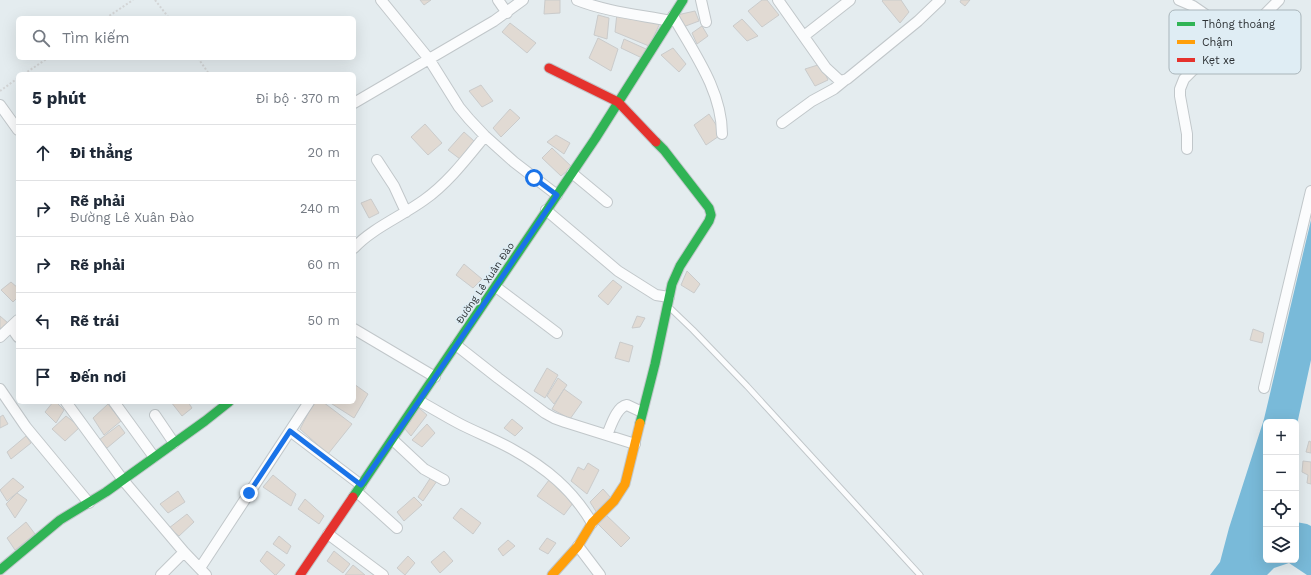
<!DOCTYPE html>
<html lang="vi">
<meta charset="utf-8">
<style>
:root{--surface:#fff;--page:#f6f6f7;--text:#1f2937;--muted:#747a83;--line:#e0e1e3}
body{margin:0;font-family:"Work Sans",sans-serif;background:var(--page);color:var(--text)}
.controls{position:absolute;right:12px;bottom:12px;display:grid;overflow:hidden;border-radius:6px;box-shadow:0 4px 16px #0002}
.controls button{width:36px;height:36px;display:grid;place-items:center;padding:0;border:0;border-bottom:1px solid var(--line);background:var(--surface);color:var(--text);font:20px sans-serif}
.stop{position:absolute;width:12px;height:12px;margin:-9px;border:3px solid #1a73e8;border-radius:50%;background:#fff}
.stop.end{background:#1a73e8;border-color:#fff;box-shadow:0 1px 4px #0008}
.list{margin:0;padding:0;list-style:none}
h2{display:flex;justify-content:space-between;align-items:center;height:52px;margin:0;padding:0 16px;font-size:17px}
h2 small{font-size:13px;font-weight:400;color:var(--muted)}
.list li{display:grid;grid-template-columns:26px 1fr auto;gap:12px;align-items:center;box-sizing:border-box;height:56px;padding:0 16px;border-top:1px solid var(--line)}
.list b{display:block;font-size:15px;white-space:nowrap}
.list p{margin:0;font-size:13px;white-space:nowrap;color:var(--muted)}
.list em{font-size:13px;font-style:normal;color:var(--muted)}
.icon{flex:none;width:22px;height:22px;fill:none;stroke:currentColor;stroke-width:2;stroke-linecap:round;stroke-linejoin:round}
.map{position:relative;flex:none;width:1311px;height:575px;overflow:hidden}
.search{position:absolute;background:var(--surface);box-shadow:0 4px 16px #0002;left:16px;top:16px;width:340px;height:44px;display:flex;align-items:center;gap:10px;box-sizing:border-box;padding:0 14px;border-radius:6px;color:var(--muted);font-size:15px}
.panel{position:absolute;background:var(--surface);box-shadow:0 4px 16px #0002;left:16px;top:72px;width:340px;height:332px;border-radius:6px}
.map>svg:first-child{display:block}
.water{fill:#79bad9}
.building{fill:#e1dad3;stroke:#cacbcb}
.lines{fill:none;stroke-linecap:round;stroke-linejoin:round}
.lane-casing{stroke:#c1c7ca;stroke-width:7}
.street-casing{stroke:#c1c7ca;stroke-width:12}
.fast-casing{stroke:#c1c7ca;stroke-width:11}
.slow-casing{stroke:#c1c7ca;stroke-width:11}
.jam-casing{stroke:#c1c7ca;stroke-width:11}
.path{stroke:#d3d5d6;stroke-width:2;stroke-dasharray:2 2;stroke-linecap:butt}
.lane{stroke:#fbfcfd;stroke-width:5}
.street{stroke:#fbfcfd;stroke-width:10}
.fast{stroke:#30b455;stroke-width:9}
.slow{stroke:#ff9f0a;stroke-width:9}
.jam{stroke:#e5322d;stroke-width:9}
.route{stroke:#1a73e8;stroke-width:5}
.labels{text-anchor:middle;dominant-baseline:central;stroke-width:3.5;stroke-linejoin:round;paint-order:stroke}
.street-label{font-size:10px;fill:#2c3134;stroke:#dfedf4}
.key{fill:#dfedf4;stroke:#a9b5ba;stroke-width:1}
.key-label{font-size:11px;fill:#2c3134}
</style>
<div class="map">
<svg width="1311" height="575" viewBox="0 0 1311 575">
<rect width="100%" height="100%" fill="#e4ecef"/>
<path class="water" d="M1311,220V360L1296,429V422H1266V560H1296V522L1307,524L1311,526V575H1307L1289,563L1274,568L1267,575H1210L1220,562L1229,528L1264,419Z"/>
<path class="building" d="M420,0H431L424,5Z
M545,0H560V13L544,14Z
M762,0H767L779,15L762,27L748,11Z
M883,0H901L909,12L900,23L882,1Z
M961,0H970L965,6L960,2Z
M695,11L699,21L683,27L677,15Z
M617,13L661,21L649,46L615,32Z
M598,15L609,18L607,39L594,35Z
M742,19L758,36L747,41L733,26Z
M510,23L536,43L527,53L502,32Z
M702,26L708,36L697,44L692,33Z
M598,38L618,49L611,71L589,58Z
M624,39L646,49L642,58L621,48Z
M673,48L686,64L679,72L661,55Z
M821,64L828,80L815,86L805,69Z
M481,85L493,101L482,107L469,91Z
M510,109L520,118L501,137L493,128Z
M709,114L722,134L706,145L694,125Z
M425,124L442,143L428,155L411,137Z
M464,132L474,141L460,159L448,150Z
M556,135L570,143L564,154L547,142Z
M552,148L572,167L561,176L542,158Z
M371,199L379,213L369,218L361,203Z
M464,264L482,279L473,288L456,275Z
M687,271L700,284L694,293L681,285Z
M613,280L622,287L608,305L598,296Z
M11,282L18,288V297L13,302L1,290Z
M0,316L8,323L2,330L0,328Z
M637,316L645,318L640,327L632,328Z
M1253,329L1264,333L1262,343L1250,340Z
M620,342L633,346L629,362L615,358Z
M547,368L558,375L545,398L534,391Z
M558,378L567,385L554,404L547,396Z
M354,384L368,394L354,418L329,402H354Z
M564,389L582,402L570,419L552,409Z
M53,402H56L64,410L56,423L45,412Z
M171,402H188L192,408L182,416Z
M314,402H323L352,424L328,454L300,429Z
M108,404L121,421L104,435L93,418Z
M419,408L427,415L411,436L405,429Z
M3,415L8,424L0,428V417Z
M66,416L80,427L65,441L52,429Z
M512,419L523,428L515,436L504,428Z
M427,424L435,433L422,447L412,440Z
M119,425L125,433L107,448L99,440Z
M26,436L31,443L11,459L7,452Z
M1309,441L1311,442V453L1306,452Z
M1303,461L1311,462V484L1307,483L1308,475L1302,472Z
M588,463L599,470L587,494L571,481L578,467L584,470Z
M273,475L296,494L291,506L263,487Z
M431,477L437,481L423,501L418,497Z
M13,478L24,487L7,501L0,490Z
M549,480L576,499L564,515L537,496Z
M603,489L611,498L597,513L590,502Z
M178,491L185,502L168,513L160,504Z
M17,493L27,500L15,518L6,504Z
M414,497L422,505L404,521L397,512Z
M305,499L324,516L319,524L298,509Z
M461,508L481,523L473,534L453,518Z
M604,513L630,538L621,547L596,522Z
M187,514L194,522L179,536L169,528Z
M26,522L35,534L15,550L7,538Z
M279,536L291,546L287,554L273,544Z
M547,538L556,543L548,554L539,549Z
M508,540L515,546L503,556L498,549Z
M267,551L285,565L276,575H275L260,561Z
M334,551L350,564L343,573L327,561Z
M444,551L453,561L440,573L431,562Z
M408,556L415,563L405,575L397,568Z
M353,565L365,575H345Z"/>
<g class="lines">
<g class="lane-casing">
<path id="lane" d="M669,307L693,330L747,386L920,575"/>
</g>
<g class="street-casing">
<path id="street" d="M381,0L429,59L459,107L469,119L485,136L514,162L557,195
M498,0L507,13
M577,0C604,11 640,15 670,21
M701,0L706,22
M778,0L826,68L839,80L841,81L847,79L918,21L940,0
M1179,0L1193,6L1238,37
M673,16C694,53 722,91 722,134
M804,36L850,0
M354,103L494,21L523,0
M0,105L18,130
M782,123L812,101L834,89L845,80
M1187,149V134L1180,96V89L1184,79L1192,71L1224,48L1258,21L1279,0
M377,160L394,186L406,212
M572,173L607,202
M546,210L618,271L656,295L669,297
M354,248C371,229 402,216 424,200C448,183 467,158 485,136
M496,287L557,333
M11,327L18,337
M354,329L435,377
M0,337L18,320
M456,345L498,378L545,413L554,418L565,422L635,444
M1264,388L1311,191
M0,389L26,427L89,503
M419,401C434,409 448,418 462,425C478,433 496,440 512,449C546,468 572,489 592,523
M66,402L123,480L184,552L206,575
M114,402L154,457
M155,415L174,443
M290,431L361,485
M607,435C611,426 616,407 627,405L642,412
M393,440L424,469L444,480
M357,492L397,528
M328,534L383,575
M578,546L600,575
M200,568L309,402
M161,575L184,552"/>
</g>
<g class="fast-casing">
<path id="fast" d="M640,423L655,364L672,284L680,266L709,221L711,215L709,208L664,150L656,142
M353,497L595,139L683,0
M0,570L60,520L106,492L205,421L229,402"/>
</g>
<g class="slow-casing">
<path id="slow" d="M552,575L578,546L592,523L614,501L625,484L640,423"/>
</g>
<g class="jam-casing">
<path id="jam" d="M549,68L618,102L656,142
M300,575L353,497"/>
</g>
<path class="path" d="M155,0L169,18
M106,18L133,0
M198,58L209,74
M24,74L48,58
M0,91L18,78"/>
<use href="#lane" class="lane"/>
<use href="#street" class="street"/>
<use href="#fast" class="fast"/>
<use href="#slow" class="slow"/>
<use href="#jam" class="jam"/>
</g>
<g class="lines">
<path class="route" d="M249,493L290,431L361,485L419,401L557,195L534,178"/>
</g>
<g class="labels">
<g class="street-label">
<text transform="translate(485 283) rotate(-56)">Đường Lê Xuân Đào</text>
</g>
</g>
<rect x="1169" y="10" width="132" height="64" rx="6" class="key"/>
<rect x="1177" y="22" width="18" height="4" fill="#30b455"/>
<rect x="1177" y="40" width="18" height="4" fill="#ff9f0a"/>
<rect x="1177" y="58" width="18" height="4" fill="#e5322d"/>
<g class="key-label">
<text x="1202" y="28">Thông thoáng</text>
<text x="1202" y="46">Chậm</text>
<text x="1202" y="64">Kẹt xe</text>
</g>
</svg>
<div class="controls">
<button>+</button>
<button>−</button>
<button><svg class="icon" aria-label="locate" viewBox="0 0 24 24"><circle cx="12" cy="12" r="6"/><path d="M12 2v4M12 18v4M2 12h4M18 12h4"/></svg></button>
<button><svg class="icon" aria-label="layers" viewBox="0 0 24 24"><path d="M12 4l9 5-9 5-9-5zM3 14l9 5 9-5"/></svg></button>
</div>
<div class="stop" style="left:534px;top:178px"></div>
<div class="stop end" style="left:249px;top:493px"></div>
<div class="search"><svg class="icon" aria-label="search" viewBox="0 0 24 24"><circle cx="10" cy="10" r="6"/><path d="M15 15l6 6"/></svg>Tìm kiếm</div>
<section class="panel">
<h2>5 phút<small>Đi bộ · 370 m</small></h2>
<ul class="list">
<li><svg class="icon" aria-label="ahead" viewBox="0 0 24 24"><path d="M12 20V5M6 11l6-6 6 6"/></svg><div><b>Đi thẳng</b></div><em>20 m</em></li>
<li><svg class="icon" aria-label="right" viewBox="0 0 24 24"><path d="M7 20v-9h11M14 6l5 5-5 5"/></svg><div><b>Rẽ phải</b><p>Đường Lê Xuân Đào</p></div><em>240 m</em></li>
<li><svg class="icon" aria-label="right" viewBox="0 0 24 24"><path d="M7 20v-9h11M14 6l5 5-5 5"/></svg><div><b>Rẽ phải</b></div><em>60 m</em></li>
<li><svg class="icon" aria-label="left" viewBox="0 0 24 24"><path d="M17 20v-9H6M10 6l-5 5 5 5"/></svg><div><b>Rẽ trái</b></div><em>50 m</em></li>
<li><svg class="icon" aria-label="arrive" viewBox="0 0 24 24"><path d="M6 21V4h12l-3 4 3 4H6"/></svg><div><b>Đến nơi</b></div></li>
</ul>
</section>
</div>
